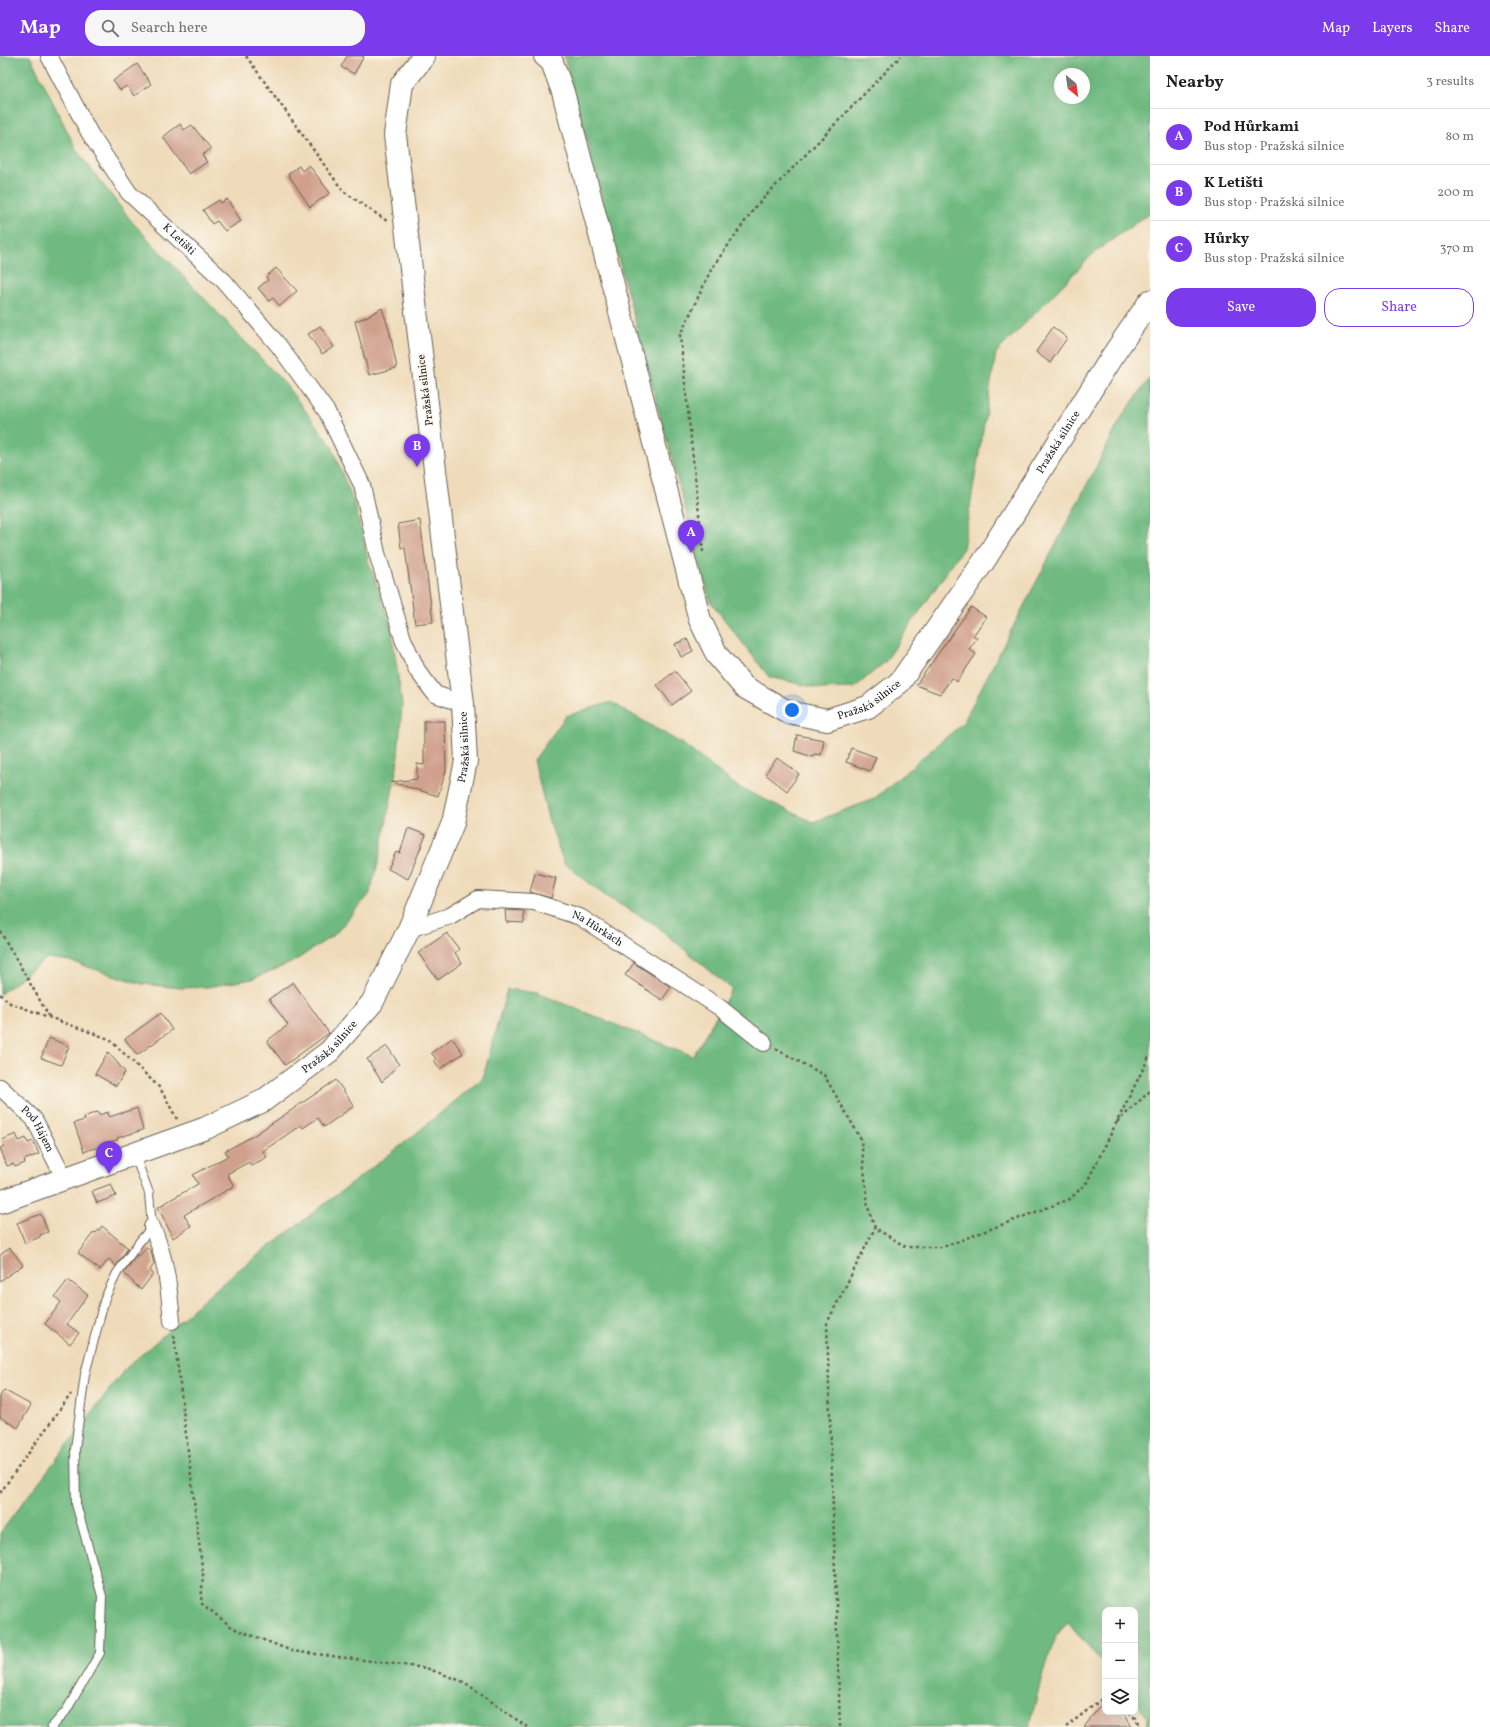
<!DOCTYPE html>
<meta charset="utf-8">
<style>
:root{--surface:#fff;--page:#f6f6f6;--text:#202124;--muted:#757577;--line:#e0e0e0;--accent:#7c3aed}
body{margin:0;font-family:Vollkorn,serif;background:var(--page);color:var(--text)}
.controls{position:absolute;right:12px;bottom:12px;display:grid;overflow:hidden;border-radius:8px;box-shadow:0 4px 16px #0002}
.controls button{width:36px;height:36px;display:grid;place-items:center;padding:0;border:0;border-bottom:1px solid var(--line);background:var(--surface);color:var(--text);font:20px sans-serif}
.compass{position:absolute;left:1054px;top:12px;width:36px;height:36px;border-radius:50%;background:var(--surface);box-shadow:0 4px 16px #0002;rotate:151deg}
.you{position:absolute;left:792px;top:654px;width:14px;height:14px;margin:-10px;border:3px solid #fff;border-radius:50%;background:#1a73e8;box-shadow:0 0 0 6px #1a73e833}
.badge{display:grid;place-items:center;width:26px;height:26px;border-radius:50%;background:var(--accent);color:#fff;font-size:13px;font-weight:700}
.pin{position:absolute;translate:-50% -33px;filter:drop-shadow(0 1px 2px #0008)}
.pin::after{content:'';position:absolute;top:21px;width:14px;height:12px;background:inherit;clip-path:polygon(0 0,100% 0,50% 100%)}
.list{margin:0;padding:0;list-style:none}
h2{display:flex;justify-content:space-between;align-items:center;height:52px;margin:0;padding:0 16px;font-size:17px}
h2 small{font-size:13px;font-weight:400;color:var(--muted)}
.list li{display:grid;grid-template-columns:26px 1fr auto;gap:12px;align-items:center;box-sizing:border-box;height:56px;padding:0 16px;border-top:1px solid var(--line)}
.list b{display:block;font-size:15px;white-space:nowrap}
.list p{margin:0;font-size:13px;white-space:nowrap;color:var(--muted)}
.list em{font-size:13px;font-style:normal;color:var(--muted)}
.actions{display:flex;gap:8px;padding:12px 16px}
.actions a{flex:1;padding:9px 0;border:1px solid var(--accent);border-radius:16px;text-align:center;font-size:14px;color:var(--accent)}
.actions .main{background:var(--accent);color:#fff}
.icon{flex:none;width:22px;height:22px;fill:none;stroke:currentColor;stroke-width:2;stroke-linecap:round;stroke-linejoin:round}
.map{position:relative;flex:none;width:1150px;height:1671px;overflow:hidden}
header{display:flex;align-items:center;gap:24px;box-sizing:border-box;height:56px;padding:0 20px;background:var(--accent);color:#fff}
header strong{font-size:19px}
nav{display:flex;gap:22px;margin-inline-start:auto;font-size:14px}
.search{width:280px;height:36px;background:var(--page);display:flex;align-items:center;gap:10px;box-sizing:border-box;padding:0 14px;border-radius:16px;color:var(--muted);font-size:15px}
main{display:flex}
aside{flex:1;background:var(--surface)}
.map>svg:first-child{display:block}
.forest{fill:#70ba81;stroke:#466b4e;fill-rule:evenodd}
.building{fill:#d0a08d}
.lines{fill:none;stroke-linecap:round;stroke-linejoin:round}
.lane-casing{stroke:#665f53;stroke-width:10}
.street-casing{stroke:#665f53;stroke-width:18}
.secondary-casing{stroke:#665f53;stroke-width:24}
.path{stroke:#665f53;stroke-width:2.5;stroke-dasharray:3 3;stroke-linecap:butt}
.lane{stroke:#fff;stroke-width:8}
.street{stroke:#fff;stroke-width:16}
.secondary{stroke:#fff;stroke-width:22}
.labels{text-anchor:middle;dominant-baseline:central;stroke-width:3;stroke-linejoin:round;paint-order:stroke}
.street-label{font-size:11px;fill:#1c1c1c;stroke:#fbf7ec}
</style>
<header>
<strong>Map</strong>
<div class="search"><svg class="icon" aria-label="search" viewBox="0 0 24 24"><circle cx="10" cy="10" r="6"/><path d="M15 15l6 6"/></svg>Search here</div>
<nav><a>Map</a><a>Layers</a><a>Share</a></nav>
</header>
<main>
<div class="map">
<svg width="1150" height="1671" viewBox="0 0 1150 1671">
<rect width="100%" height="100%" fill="#fbf7ec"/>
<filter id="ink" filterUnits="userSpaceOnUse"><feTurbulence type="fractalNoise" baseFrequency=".025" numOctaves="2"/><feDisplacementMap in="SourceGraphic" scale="8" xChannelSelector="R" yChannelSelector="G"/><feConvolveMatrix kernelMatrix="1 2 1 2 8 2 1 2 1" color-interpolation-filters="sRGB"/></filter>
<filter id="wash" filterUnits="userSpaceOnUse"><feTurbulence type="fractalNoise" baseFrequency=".012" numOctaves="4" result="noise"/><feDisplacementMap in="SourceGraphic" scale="16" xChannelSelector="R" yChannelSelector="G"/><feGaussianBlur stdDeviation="0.9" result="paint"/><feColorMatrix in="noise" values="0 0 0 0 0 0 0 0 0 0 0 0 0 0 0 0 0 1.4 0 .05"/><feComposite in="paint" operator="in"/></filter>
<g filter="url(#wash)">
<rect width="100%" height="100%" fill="#efdbba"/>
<path class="forest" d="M0,0H30L77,95L132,166L285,328L331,389L355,450L368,504L391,570L402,649L397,711L379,804L369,839L335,878L293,906L252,923L207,931L181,932L142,928L69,905L47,902L0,938Z
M564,0H1150V157L1095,196L996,297L963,492L885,606L854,632L821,633L769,621L710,545ZM1060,18H1084V42H1060Z
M1150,322V1671H1147L1148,1662L1135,1646V1554H1105V1610L1068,1566C1049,1579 1035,1647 1030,1671H0V1477L125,1313L232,1219L403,1088L483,1022L507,933L537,937L693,1000L732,933L654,868L607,841L564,807L548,762L534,704L566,660L611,646L684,689L738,731L813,766L874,743L963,667L1123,359Z"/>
<g id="blocks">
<path class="building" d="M347,0H364L354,18L341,11Z
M137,8L151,28L134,40L127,30L120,34L113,25Z
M180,68L184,74L192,69L211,93L202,99L207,106L189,118L163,81Z
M309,109L330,137L310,151L288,118L299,110L302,115Z
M227,143L241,165L225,175L217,165L212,168L203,154L219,144L221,147Z
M276,212L297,235L280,250L273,242L269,245L258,232L268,224L266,221Z
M382,252L390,277L397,312L369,319L355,265L364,262Z
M320,270L334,291L322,298L308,278Z
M1053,271L1067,282L1050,307L1036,296Z
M420,464L433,566L415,568L405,492H401L398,468Z
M971,551L986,561L973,580L977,582L969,593L976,598L957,626L952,622L940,638L916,629Z
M687,583L693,595L681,601L675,588Z
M675,615L691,635L672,649L657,629Z
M424,665H445L446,715L438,740L391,726L417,723V708L424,709Z
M797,679L824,684L821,699L814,698L813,701L794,695Z
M851,692L876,701L870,715L846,706Z
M777,702L799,718L787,735L765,718Z
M408,772L426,779L408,823L388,813L396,796L400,797Z
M535,817L556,822L551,842L530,836Z
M505,854L524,855V867L506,866Z
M447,877L459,893L455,897L462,907L438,924L418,897Z
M634,907L671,931L662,944L625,919Z
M293,926L329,977L285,1009L267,985L288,969L269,943Z
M161,957L172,974L137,999L125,983Z
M49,982L69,990L61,1009L41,1002Z
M452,982L463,997L440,1013L434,1004L436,1002L431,997Z
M387,990L399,1008L382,1026L367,1003Z
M108,996L125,1016L116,1030L95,1018Z
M336,1024L354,1050L324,1071L318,1062L303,1072L301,1069L263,1095L267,1101L251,1110L249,1106L227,1118L234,1130L184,1159L191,1170L173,1182L158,1151L198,1128L193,1119L228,1100L225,1095L253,1080Z
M137,1052L143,1074L117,1082L118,1084L108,1086L109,1088L95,1093L94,1092L84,1096L74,1067L85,1064L84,1061L97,1056L99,1059L108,1056L109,1061Z
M16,1078L19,1085L26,1082L28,1087L33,1085L39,1098L24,1104L25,1107L15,1111L13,1108L7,1110L0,1092L4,1090L2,1084Z
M111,1128L116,1140L97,1147L92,1135Z
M41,1158L48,1176L40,1179V1181L25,1187L17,1167Z
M102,1170L128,1192L116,1210L109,1203L100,1214L78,1197L94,1176L96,1177Z
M147,1191L151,1195L154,1208L150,1214L153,1218L141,1234L124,1217L137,1199L139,1200Z
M10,1192L23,1209L0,1225V1199Z
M68,1224L88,1239L67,1268L79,1277L70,1288L45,1268L61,1246L55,1241Z
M4,1334L31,1349L18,1372L0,1361V1340Z
M1105,1644V1656H1123L1132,1671H1084Z"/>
</g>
</g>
<g filter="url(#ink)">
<use href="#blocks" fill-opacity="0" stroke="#665f53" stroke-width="1"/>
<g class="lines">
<g class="lane-casing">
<path id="lane" d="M52,1671L66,1655L100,1597L102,1540L76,1448L75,1393L85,1318L105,1242L117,1217L140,1185L152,1171L149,1137L135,1100"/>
</g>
<g class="street-casing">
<g id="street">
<path id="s1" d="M49,0L90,78L129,137L224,225L279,290L327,356L362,429L377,497L403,583L417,614L435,638L463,648"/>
<path id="s2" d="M409,873L450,860L478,843L534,846L580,861L719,951L764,987"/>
<path id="s3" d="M0,1031L34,1063L65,1123"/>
<path d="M152,1171C166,1201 169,1233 172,1265"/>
</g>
</g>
<g class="secondary-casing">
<g id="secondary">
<path id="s4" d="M545,0L552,6L563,36L700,564L717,599L744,631L788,656L827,664L868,651L900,626L986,502L1111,302L1150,245"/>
<path id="s5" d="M0,1146L206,1072L263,1045L330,995L372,947L409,873L453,767L466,705L463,648L395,79L402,28L424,0"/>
</g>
</g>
<path class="path" d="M246,0L343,135L387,165
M703,496L680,279L712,212L756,150L901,0
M0,875L50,962
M0,938L10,947L109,983L160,1032L178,1065
M776,993L824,1019L861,1083L868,1151L875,1172L906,1191H943L1070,1143L1087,1126L1150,999
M1117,1066L1150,1035
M174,1279L203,1519L201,1547L233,1572L292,1595L426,1612L464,1626L527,1671
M0,1437L71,1338
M1129,1656L1136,1663L1140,1671
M840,1671L827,1267L875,1172
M1066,1671L1103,1642L1105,1643"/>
<use href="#lane" class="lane"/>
<use href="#street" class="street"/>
<use href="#secondary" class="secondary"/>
</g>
</g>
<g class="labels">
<g class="street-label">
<text stroke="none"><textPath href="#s1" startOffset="227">K Letišti</textPath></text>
<text transform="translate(426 334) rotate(-97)">Pražská silnice</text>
<text stroke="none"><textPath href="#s4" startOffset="1129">Pražská silnice</textPath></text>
<text stroke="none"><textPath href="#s4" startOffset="805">Pražská silnice</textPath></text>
<text stroke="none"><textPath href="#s5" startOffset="704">Pražská silnice</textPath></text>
<text stroke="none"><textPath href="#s2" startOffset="201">Na Hůrkách</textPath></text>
<text stroke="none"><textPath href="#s5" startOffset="368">Pražská silnice</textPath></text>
<text stroke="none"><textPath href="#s3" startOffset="57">Pod Hájem</textPath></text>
</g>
</g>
</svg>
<div class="controls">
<button>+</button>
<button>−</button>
<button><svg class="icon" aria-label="layers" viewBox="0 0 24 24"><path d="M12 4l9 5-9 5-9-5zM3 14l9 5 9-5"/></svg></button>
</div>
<svg class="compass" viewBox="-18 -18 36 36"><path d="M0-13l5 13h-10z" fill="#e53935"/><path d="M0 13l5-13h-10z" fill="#757577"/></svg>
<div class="you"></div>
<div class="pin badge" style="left:691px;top:497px">A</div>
<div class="pin badge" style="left:417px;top:411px">B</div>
<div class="pin badge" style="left:109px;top:1118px">C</div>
</div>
<aside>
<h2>Nearby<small>3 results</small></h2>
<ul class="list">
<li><span class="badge">A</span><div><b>Pod Hůrkami</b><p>Bus stop · Pražská silnice</p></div><em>80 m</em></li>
<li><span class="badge">B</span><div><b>K Letišti</b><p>Bus stop · Pražská silnice</p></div><em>200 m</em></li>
<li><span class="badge">C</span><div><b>Hůrky</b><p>Bus stop · Pražská silnice</p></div><em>370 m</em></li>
</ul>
<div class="actions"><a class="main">Save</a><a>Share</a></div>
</aside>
</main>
